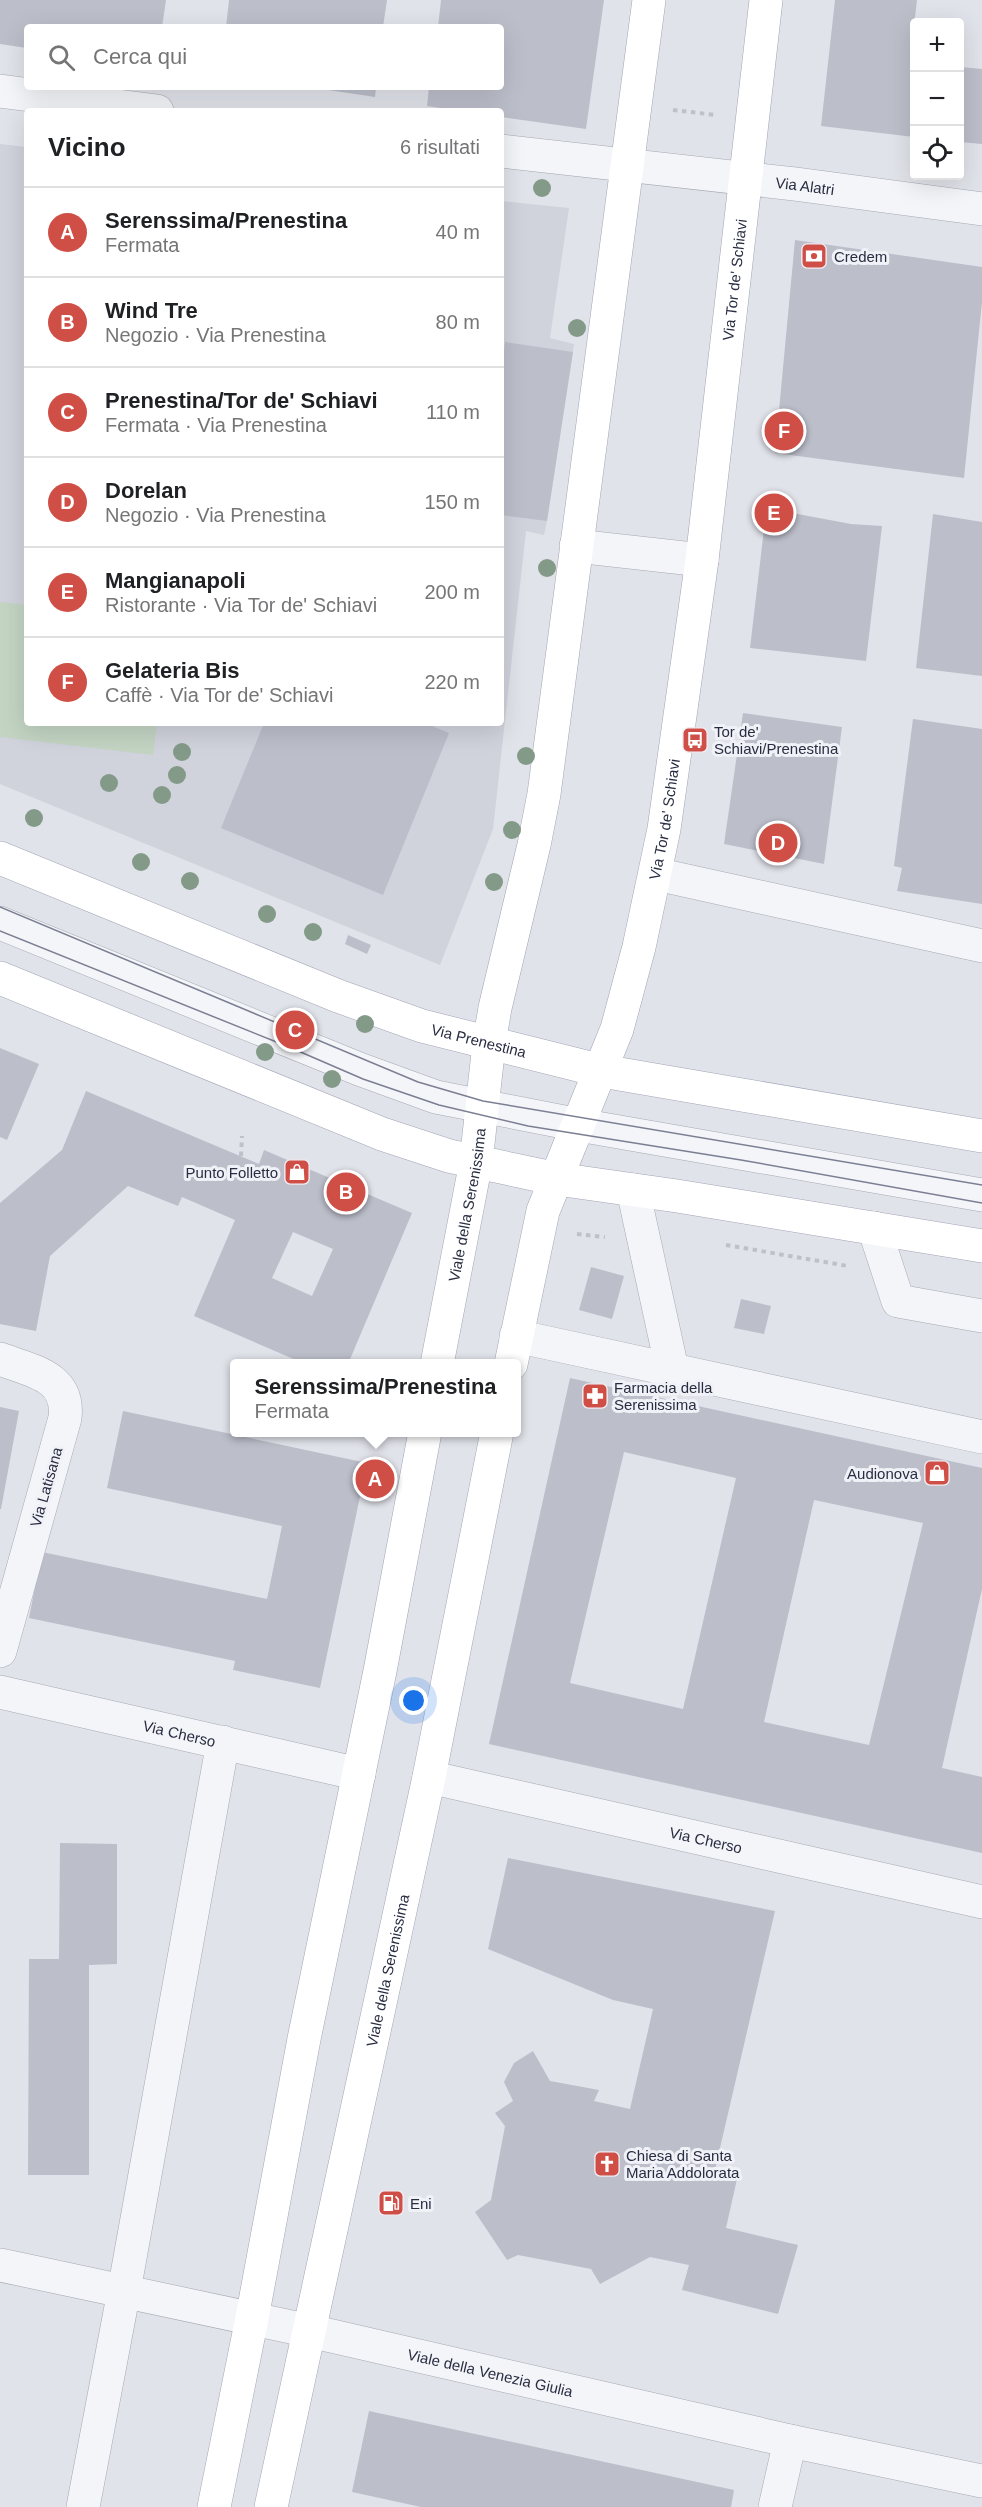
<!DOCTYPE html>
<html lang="it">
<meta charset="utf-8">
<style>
:root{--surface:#fff;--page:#f2f2f2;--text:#202124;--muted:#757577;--line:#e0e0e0;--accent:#cf4e46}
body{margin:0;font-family:Arial,sans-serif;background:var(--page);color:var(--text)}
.controls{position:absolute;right:18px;top:18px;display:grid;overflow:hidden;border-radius:6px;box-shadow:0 6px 24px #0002}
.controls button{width:54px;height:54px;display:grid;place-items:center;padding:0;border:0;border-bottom:2px solid var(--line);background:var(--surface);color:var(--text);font:30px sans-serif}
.you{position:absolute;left:414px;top:1701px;width:21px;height:21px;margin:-15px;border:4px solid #fff;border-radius:50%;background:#1a73e8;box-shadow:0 0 0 9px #1a73e833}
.badge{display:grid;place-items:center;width:39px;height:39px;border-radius:50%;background:var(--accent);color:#fff;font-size:20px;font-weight:700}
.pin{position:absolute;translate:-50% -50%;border:3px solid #fff;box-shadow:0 2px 6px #0006}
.popup{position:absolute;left:230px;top:1359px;width:291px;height:78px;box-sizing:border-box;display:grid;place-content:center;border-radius:6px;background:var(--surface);filter:drop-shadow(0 2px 4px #0005);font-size:20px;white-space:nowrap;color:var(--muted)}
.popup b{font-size:22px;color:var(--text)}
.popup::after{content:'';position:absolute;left:50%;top:100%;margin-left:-12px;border:12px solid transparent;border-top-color:var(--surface)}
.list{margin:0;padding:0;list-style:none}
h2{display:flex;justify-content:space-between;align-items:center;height:78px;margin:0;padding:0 24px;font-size:26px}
h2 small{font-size:20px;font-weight:400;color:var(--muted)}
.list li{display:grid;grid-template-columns:39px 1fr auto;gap:18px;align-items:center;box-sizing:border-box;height:90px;padding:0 24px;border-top:2px solid var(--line)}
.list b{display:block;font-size:22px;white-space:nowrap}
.list p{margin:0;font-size:20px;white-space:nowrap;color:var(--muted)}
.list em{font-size:20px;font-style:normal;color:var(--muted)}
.icon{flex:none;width:33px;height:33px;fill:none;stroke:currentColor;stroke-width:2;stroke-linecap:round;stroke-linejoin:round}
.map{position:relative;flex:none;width:982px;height:2507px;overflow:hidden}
.search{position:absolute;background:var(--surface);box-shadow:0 6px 24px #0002;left:24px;top:24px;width:480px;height:66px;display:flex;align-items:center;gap:15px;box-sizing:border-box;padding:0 21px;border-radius:6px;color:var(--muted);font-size:22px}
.panel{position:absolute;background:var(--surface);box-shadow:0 6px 24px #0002;left:24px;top:108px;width:480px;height:618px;border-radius:6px}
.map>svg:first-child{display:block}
.built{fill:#d0d2dc}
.green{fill:#c3d4c3}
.building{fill:#bcbeca;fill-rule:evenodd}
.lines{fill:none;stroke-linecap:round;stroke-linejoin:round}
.minor-casing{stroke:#a6a9b4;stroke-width:34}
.major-casing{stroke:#a1a5b6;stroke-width:34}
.path{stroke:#bfc1c9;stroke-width:4;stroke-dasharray:4.5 4.5;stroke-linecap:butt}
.minor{stroke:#f4f5f8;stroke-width:33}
.major{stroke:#fff;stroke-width:33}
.tram{stroke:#7b7f94;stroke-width:1.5}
.tree{fill:#849a88}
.labels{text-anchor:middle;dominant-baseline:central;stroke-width:6;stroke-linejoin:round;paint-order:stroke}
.street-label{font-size:15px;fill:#292d42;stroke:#f1f2f7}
.poi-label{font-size:15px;fill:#292d42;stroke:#f1f2f7;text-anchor:start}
</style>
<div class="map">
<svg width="982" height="2507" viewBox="0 0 982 2507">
<rect width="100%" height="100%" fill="#e1e3ea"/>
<path class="built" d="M0,144L27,147V723H501V201L569,208L550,338L574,344L547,521L544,535L526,531L493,829L440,965L0,784Z"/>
<path class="green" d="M0,602L27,605V723H157L153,755L0,737Z"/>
<path class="building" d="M0,0H166L162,27H27V48L0,44Z
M229,0H387L383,27H226Z
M441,0H604L586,129L501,117V111H460L427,106L429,87H501V27H438Z
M835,0H917L910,61L914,62V137L821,126Z
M960,67L982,69V144L960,142Z
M308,87H376L375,97Z
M795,240L982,267V302L964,478L775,453Z
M505,342L573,352L547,521L501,515V379Z
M776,510L851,524L882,526L866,661L750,648L766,512Z
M933,514L982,522V676L916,668Z
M743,713L842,727L824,864L724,844Z
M913,719L982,729V904L897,891L902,868L894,866Z
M264,723H425L449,733L383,895L221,828Z
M348,935L371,945L367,954L345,944Z
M0,1048L39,1064L7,1140L0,1137Z
M86,1091L259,1164L264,1150L412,1213L348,1364H305L194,1316L235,1220L182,1197L178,1206L128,1186L50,1256L36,1331L0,1324V1203L62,1150ZM293,1232L333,1249L312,1296L272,1278Z
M591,1267L624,1276L612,1319L579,1310Z
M741,1299L771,1306L764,1334L734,1328Z
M570,1378L982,1468V1589L942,1768L982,1777V1853L489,1744ZM624,1452L736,1478L683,1709L570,1683ZM814,1500L923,1523L869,1745L764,1722Z
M0,1407L19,1411L1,1509H0Z
M123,1411L367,1463L320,1688L233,1670L235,1661L29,1618L42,1552L267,1599L282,1526L107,1488Z
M60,1843L117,1844V1964L89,1965V2175H28L29,1959H59Z
M508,1858L775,1911L714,2174L737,2179L726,2228L798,2245L778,2314L682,2290L689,2265L650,2257L600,2284L591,2269L518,2255L507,2260L475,2212L491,2200L505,2126L495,2113L513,2101L504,2082L514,2063L533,2051L550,2081L599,2090L594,2101L630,2109L653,2009L613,2000L488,1949Z
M369,2411L734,2490L731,2507H421L352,2492Z"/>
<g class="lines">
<g class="minor-casing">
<g id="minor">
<path d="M0,91L157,111"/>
<path id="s1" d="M501,151L795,184L982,209"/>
<path d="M576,546L702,560"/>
<path d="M656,874L982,946"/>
<path d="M0,923L359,1069L436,1097L579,1125L982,1195"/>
<path d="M633,1190L672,1369"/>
<path d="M874,1228L898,1301L982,1316"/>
<path d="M516,1336L982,1437"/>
<path d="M0,1359C32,1371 70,1376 65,1418L0,1651"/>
<path id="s2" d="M0,1692L359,1774"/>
<path id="s3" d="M429,1777L982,1902"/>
<path id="s4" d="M0,2265L310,2331L790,2441L982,2481"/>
<path d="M83,2507L124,2291L223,1742"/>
<path d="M775,2507L790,2441"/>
</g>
</g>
<g class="major-casing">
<g id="major">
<path id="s5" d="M0,858L338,996L422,1026L602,1071L982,1136"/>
<path d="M0,978L382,1134L449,1156L557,1179L677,1196L982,1246"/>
<path id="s6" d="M437,1364L476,1162L489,1044L495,1008L534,845L544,794L649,0"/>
<path id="s7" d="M511,1364L543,1211L617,1029L639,947L664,829L702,560L766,0"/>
<path d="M214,2507L252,2318L304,2039L380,1671L425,1432"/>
<path id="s8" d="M271,2507L429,1777L497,1432"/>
</g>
</g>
<path class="path" d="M673,110L716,115
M241,1156L242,1136
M577,1234L605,1237
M726,1245L848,1266"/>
<use href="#minor" class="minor"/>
<use href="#major" class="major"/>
<path class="tram" d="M0,907L418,1082L483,1101L982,1185
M0,931L289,1047L363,1079L439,1105L528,1126L741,1160L982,1203"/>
</g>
<g class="tree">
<circle cx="542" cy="188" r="9"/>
<circle cx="577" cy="328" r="9"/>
<circle cx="547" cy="568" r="9"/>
<circle cx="182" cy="752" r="9"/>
<circle cx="526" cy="756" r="9"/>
<circle cx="177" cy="775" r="9"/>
<circle cx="109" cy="783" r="9"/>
<circle cx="162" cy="795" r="9"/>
<circle cx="34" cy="818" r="9"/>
<circle cx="512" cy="830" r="9"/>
<circle cx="141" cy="862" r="9"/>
<circle cx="190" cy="881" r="9"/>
<circle cx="494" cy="882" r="9"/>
<circle cx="267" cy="914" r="9"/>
<circle cx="313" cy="932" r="9"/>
<circle cx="365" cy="1024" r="9"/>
<circle cx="265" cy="1052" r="9"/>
<circle cx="332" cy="1079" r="9"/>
</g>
<defs>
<g id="bank-square" transform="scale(1.35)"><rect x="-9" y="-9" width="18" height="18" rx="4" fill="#cf4e46" stroke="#f1f2f7"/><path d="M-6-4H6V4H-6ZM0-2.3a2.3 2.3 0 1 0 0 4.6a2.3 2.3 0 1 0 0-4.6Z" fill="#fff"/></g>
<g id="bus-square" transform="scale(1.35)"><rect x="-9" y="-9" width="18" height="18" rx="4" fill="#cf4e46" stroke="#f1f2f7"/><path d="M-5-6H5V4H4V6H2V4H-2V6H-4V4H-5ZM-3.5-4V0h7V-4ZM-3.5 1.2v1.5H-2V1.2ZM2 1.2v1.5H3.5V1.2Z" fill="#fff"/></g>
<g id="shop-square" transform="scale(1.35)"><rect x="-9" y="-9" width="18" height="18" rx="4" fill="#cf4e46" stroke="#f1f2f7"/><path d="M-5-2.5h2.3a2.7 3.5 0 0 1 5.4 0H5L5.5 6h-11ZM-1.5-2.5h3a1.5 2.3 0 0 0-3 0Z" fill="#fff"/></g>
<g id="pharmacy-square" transform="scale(1.35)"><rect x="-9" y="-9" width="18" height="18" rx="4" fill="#cf4e46" stroke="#f1f2f7"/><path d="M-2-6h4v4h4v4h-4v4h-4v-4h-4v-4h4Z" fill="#fff"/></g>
<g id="church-square" transform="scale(1.35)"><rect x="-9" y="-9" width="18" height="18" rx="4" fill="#cf4e46" stroke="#f1f2f7"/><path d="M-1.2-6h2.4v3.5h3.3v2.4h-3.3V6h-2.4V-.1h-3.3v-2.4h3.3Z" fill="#fff"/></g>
<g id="fuel-square" transform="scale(1.35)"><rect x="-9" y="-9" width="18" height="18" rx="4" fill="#cf4e46" stroke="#f1f2f7"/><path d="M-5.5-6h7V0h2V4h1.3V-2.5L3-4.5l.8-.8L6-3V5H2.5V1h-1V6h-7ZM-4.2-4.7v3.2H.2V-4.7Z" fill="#fff"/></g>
</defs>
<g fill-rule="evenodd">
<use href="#bank-square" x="814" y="256"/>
<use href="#bus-square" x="695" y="740"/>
<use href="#shop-square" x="297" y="1172"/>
<use href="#pharmacy-square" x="595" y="1396"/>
<use href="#shop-square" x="937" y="1473"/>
<use href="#church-square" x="607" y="2164"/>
<use href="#fuel-square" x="391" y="2203"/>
</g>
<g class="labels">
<g class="street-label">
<text stroke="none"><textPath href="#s1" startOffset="306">Via Alatri</textPath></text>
<text stroke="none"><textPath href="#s7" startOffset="1112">Via Tor de' Schiavi</textPath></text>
<text stroke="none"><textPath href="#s7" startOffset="568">Via Tor de' Schiavi</textPath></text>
<text stroke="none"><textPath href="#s5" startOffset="513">Via Prenestina</textPath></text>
<text stroke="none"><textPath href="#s6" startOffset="162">Viale della Serenissima</textPath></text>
<text transform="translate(46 1487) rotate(-74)">Via Latisana</text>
<text stroke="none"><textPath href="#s2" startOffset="184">Via Cherso</textPath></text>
<text stroke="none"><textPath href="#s3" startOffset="284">Via Cherso</textPath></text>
<text stroke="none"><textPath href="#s8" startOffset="549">Viale della Serenissima</textPath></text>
<text stroke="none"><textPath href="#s4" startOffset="502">Viale della Venezia Giulia</textPath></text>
</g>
<g class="poi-label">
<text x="834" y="256">Credem</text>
<text x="714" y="731">Tor de'<tspan x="714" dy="17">Schiavi/Prenestina</tspan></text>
<text x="278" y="1172" text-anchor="end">Punto Folletto</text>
<text x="614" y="1387">Farmacia della<tspan x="614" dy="17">Serenissima</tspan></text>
<text x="918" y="1473" text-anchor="end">Audionova</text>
<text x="626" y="2155">Chiesa di Santa<tspan x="626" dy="17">Maria Addolorata</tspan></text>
<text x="410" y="2203">Eni</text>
</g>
</g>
</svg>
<div class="controls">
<button>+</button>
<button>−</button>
<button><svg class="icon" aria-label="locate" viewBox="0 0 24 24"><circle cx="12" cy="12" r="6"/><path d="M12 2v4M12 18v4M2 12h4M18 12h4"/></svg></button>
</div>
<div class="you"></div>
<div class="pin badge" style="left:375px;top:1479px">A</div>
<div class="popup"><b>Serenssima/Prenestina</b>Fermata</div>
<div class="pin badge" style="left:346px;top:1192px">B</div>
<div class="pin badge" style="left:295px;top:1030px">C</div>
<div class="pin badge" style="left:778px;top:843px">D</div>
<div class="pin badge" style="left:774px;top:513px">E</div>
<div class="pin badge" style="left:784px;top:431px">F</div>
<div class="search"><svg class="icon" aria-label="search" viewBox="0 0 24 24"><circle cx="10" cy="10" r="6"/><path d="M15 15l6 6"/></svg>Cerca qui</div>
<section class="panel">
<h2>Vicino<small>6 risultati</small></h2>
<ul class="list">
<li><span class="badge">A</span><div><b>Serenssima/Prenestina</b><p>Fermata</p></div><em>40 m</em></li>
<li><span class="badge">B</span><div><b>Wind Tre</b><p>Negozio · Via Prenestina</p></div><em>80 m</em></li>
<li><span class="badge">C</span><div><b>Prenestina/Tor de' Schiavi</b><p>Fermata · Via Prenestina</p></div><em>110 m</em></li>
<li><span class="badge">D</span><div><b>Dorelan</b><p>Negozio · Via Prenestina</p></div><em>150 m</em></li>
<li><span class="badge">E</span><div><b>Mangianapoli</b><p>Ristorante · Via Tor de' Schiavi</p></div><em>200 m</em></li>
<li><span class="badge">F</span><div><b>Gelateria Bis</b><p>Caffè · Via Tor de' Schiavi</p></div><em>220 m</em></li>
</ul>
</section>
</div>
